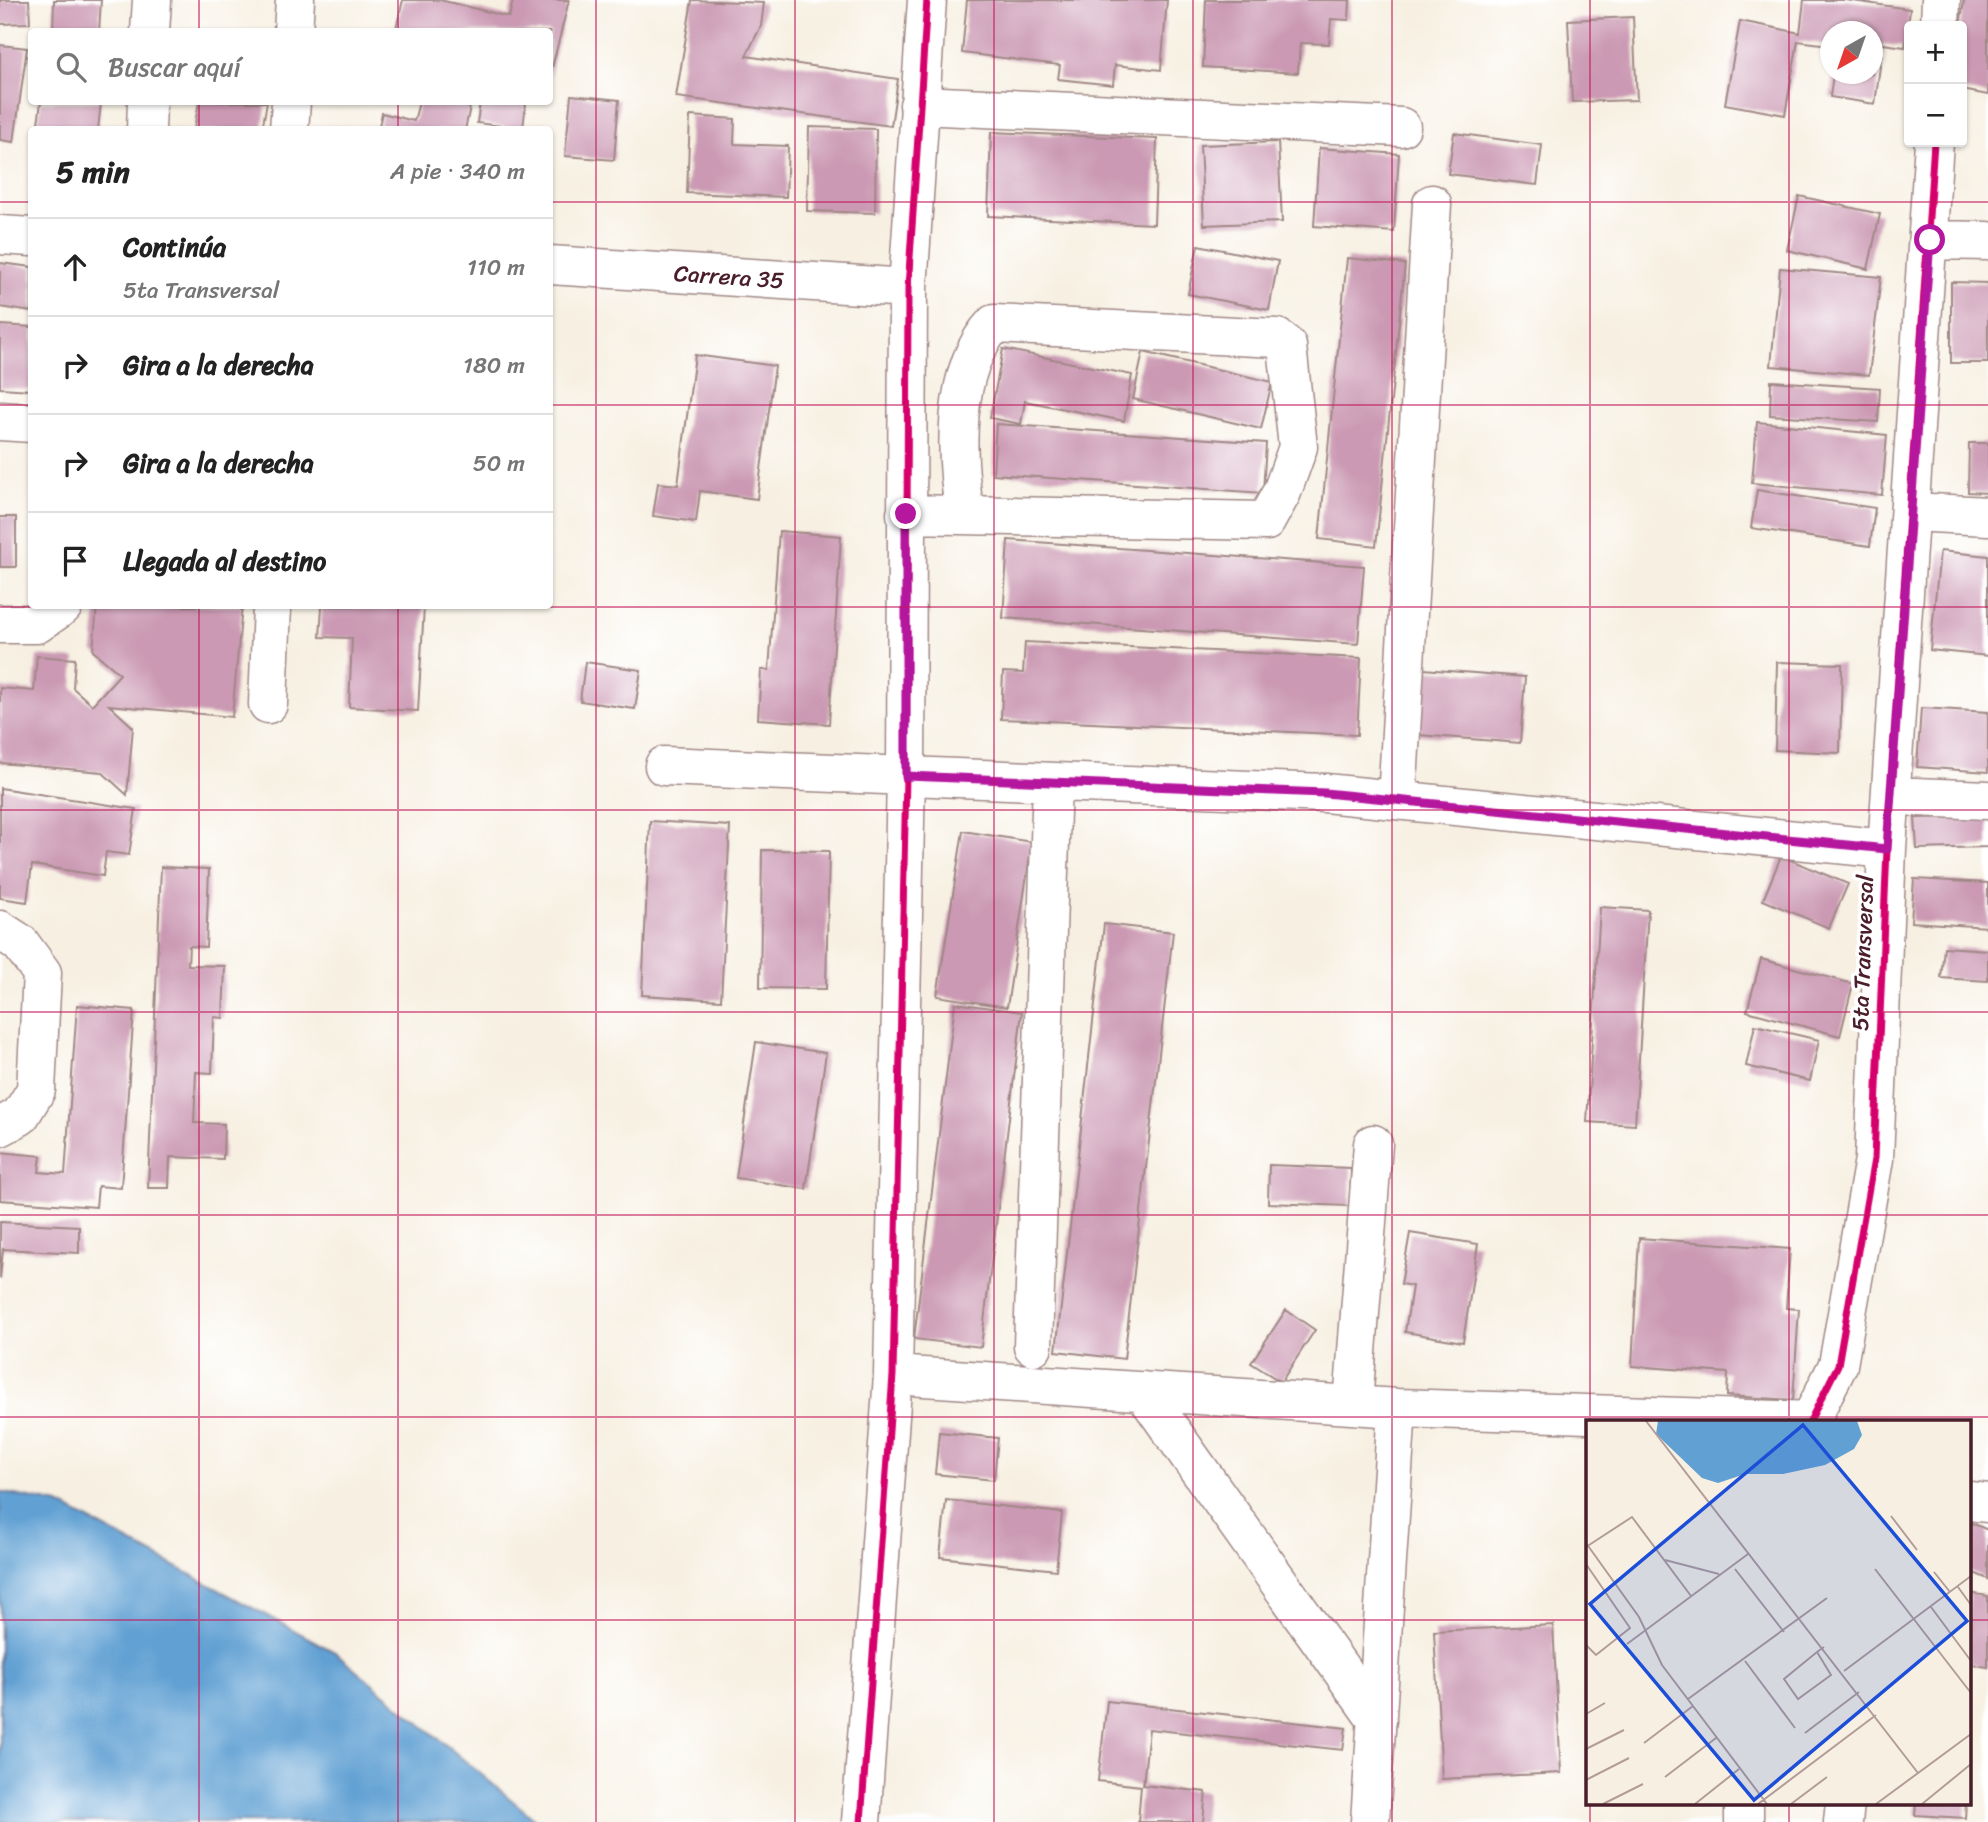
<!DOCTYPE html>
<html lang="es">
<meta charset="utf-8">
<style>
:root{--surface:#fff;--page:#f2f2f2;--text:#222;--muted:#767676;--line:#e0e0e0}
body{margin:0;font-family:Sriracha,sans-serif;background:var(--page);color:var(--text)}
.controls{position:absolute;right:21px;top:21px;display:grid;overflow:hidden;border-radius:7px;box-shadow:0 2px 5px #0004}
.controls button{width:63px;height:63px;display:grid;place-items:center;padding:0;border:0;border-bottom:2px solid var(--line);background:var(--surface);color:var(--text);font:35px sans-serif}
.compass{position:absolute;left:1820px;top:21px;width:63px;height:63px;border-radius:50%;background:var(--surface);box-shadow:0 2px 5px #0004;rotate:220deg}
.stop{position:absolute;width:21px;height:21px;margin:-16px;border:5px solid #b5179e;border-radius:50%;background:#fff}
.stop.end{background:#b5179e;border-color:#fff;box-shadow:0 2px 7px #0008}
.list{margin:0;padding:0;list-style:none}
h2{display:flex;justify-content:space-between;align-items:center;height:91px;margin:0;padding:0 28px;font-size:30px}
h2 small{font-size:23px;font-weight:400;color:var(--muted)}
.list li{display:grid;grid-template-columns:46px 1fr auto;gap:21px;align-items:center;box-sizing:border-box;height:98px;padding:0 28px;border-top:2px solid var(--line)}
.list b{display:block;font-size:26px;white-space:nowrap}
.list p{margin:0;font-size:23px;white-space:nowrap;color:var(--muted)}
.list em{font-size:23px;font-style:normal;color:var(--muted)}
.icon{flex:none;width:38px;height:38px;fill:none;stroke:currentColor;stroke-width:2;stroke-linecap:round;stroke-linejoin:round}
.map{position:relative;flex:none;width:1988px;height:1822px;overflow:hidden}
.search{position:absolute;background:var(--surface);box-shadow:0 2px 5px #0004;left:28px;top:28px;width:525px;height:77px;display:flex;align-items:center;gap:18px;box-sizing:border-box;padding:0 24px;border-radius:7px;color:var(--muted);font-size:26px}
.panel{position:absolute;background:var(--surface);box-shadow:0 2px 5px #0004;left:28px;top:126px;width:525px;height:483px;border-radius:7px}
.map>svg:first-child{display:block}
.water{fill:#61a0d3;stroke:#56607f;stroke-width:2}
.building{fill:#cb99b3}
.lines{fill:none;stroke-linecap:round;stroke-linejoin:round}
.minor-casing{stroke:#a08886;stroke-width:41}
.minor{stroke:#fff;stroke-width:38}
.cycleway-casing{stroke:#fff;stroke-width:11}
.cycleway{stroke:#d6006c;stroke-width:7}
.route{stroke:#b5179e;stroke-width:9}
.grid{fill:none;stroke:#c2185b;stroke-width:2;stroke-opacity:0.55}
.labels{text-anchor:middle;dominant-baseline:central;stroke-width:7;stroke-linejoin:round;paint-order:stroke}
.street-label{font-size:23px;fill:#4a1f2b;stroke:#fff}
.inset-road{fill:none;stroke:#b29c99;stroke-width:2}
.view{fill:#1d4ed8;fill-opacity:0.15;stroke:#1d4ed8;stroke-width:3.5}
.inset-edge{fill:none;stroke:#4a1f2b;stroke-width:3.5}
</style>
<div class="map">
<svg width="1988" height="1822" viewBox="0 0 1988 1822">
<rect width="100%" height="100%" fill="#fff"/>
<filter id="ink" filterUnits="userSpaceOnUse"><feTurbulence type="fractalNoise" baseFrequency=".0143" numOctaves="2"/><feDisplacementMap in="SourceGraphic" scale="14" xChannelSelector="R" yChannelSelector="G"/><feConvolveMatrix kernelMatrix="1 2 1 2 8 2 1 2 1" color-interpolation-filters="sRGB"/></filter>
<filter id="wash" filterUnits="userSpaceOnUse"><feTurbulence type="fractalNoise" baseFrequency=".00686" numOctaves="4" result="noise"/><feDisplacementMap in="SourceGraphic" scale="28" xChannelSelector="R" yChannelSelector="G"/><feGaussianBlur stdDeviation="1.57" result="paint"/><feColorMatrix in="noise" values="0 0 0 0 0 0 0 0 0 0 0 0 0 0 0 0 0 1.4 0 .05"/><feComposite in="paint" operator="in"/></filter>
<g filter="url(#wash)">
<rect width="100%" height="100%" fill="#f7f0e2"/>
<path class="water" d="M0,1492L59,1504L335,1652L538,1822H0Z"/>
<g id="blocks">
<path class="building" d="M0,0H29L30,23L0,24Z
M54,0H101L99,32H53Z
M403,0H440L509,17L513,0H569L550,76V32H395Z
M692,0L764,3L761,26L746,56L898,79L891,126L676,97Z
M967,0H1167L1161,70L1115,65L1113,85L1058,79L1060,65L962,53Z
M1206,0H1350L1349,20L1331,19L1329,44L1300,43L1298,73L1203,67Z
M1804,0H1845L1910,9L1905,47L1883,44L1875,104L1830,97L1833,74H1872V32H1830V45L1798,41L1785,115L1725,104L1740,21L1800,33Z
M1964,0H1988V95L1962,90L1960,26Z
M1633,17L1637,100L1572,102L1568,20Z
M0,45L27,48L14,142L0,140Z
M571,95L619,100L614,160L565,156Z
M41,102H101L98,130H37Z
M199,102H267L262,130H194Z
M419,102H445L470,107L465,130H378L382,113L414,121Z
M480,102H526L523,129L477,123Z
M690,116L735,119L734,144L788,146L786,197L687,193Z
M809,127L876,129L875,213L807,211Z
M991,132L1157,139L1154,224L988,216Z
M1454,133L1542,145L1537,185L1448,174Z
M1278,142L1282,222L1204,225L1200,145Z
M1319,148L1399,154L1394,232L1314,226Z
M1799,196L1880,214L1868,269L1787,250Z
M1198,245L1278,261L1269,310L1188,294Z
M1347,258L1405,264L1376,546L1319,539Z
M0,263L32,267V312L0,307Z
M1780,268L1881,277L1869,375L1771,366Z
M1951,282L1988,283V363H1951Z
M0,325L32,327V390L0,388Z
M1003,349L1132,375L1124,421L1025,401L1021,424L990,418Z
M1143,352L1272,382L1261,429L1133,399Z
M695,355L775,366L757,499L700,491L696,522L653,516L658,483L678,485Z
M1771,381L1880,388L1878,422L1770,415Z
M1757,422L1887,435L1882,495L1752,483Z
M996,424L1266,443L1263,493L993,474Z
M1969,443H1988V493L1968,492Z
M1757,490L1875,508L1870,546L1751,528Z
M0,517H16V567H0Z
M779,531L841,536L829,724L758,719L761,670H769Z
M1008,540L1364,566L1358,644L1003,618Z
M1940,551L1988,556V656L1930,650Z
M97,606H242L232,717L109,705L133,727L127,795L102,772L0,763V688L34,691L37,656L75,659L73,688L92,705L120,674L93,651Z
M322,606H424L418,711L349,707L352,638L320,637Z
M1025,642L1361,658L1357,735L1001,719L1003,672L1023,673Z
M585,662L641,670L635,709L580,701Z
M1777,662L1842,664L1840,753L1775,750Z
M1423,669L1525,677L1520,743L1419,735Z
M1921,708L1988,712V772L1917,767Z
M0,788L136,809L129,855L106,852L103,876L32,865L27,902L0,898Z
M1988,816V847L1917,849L1915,818Z
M650,821L730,826L721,1000L642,995Z
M963,831L1032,842L1007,1007L937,996Z
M762,850L829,851L826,989L760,988Z
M1781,856L1848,884L1829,928L1763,900Z
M161,867L209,869L206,947L189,946L188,965L225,966L223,1018L214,1017L212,1073L196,1072L194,1123L224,1124L223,1159L170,1157L169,1188H148Z
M1914,879L1988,883V927L1911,922Z
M1600,907L1648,910L1635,1125L1587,1122Z
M1104,924L1173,932L1124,1359L1056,1351Z
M1944,947L1988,950V981L1941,978Z
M1761,959L1853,984L1840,1036L1747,1011Z
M955,1003L1022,1012L981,1347L914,1339Z
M77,1005L134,1010L121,1188L98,1186L96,1207L0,1200V1152L41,1156L39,1172L65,1174Z
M1755,1025L1819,1040L1810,1081L1746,1066Z
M756,1042L826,1053L806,1189L736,1178Z
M1269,1165L1351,1168L1350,1206L1268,1203Z
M0,1222L79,1226V1253L3,1249L0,1279Z
M1410,1233L1478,1244L1463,1342L1405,1332L1412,1286L1401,1284Z
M1639,1238L1790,1249L1786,1308L1799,1309L1793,1400L1727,1396L1728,1373L1632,1366Z
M1286,1310L1315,1330L1281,1382L1251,1363Z
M939,1432L998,1438L994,1480L935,1474Z
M946,1500L1062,1513L1056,1570L940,1557Z
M1969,1522L1988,1530V1579L1969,1571Z
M1969,1593L1988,1596V1667L1969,1664Z
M1553,1625L1561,1773L1442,1779L1434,1631Z
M1107,1701L1346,1728L1343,1750L1149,1729L1143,1785L1206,1792L1203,1822H1138L1141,1786L1098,1781Z
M1916,1803H1966L1965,1818L1915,1815Z"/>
</g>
</g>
<g filter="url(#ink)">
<use href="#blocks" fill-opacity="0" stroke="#a08886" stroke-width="2"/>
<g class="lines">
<g class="minor-casing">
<path id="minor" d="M1940,26L1941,0
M150,32L152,0
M293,32L295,0
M919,105L1401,127
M146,130L147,102
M289,130L291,102
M0,235L32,237
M1930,240L1988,241
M550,265L908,288
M0,421L32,423
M1911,512L1988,516
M906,514L1266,521L1282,492L1298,447L1287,346L1277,338L994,324C951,370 955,456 965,515
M0,624H37L63,606
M268,704L272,606
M664,766L1325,793L1887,849
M1891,796L1988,800
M1397,800L1432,204
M0,930L20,943L42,973L36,1090L20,1116L0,1127
M1033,1346L1052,782
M893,1375L1397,1408L1815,1421
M1143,1391L1377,1720
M1353,1404L1373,1144
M1810,1421L1838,1365L1874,1159L1887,849L1934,142
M1969,1501L1988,1503
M861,1822L893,1375L906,776L908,288L927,0
M1370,1822L1397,1408
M1744,1822V1803
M1843,1822L1845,1803"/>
</g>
<use href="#minor" class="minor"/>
<g class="cycleway-casing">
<path id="cycleway" d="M1810,1421L1838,1365L1874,1159L1887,849L1934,142
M861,1822L893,1375L906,776L908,288L927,0"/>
</g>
<use href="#cycleway" class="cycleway"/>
</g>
</g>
<g class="lines" filter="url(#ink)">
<path class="route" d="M906,514V776L1325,793L1887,849L1930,240"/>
</g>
<path class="grid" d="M199,0V32M398,0V32M596,0V1822M795,0V1822M994,0V1822M1193,0V1822M1392,0V1822M1590,0V1421M1789,0V1421M199,102V130M398,102V130M0,202H32M550,202H1988M0,405H32M550,405H1988M199,606V1822M398,606V1822M0,607H1988M0,810H1988M0,1012H1988M0,1215H1988M0,1417H1988M0,1620H1587M1969,1620H1988M1590,1803V1822M1789,1803V1822"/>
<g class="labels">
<g class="street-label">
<text transform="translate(729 277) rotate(4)">Carrera 35</text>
<text transform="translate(1863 953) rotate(-88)">5ta Transversal</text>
</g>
</g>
<g transform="translate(1586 1420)">
<rect width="385" height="385" fill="#f7f0e2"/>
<path d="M72,1H271L276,15L268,29L239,45L197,54H159L132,63L116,58L70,14Z" fill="#61a0d3"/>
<path class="inset-road" d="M60,1L332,353M305,96L331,130M0,123L53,197L76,245L181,384M0,127L46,97L105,176M79,140L133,154M0,144L44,208L10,235L0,225M149,149L198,212M289,149L385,273M348,152L364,172M372,167L385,185M345,187L385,241M41,224L162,134M231,232L245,255L212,279L198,259L231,232L238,227M159,241L209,308M258,251L385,156M102,279L241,178M0,294L19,283M219,313L273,272M58,323L107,286M0,329L38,310M79,357L130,318M0,360L43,338M17,384L57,364M109,384L153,349M172,384L290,295M205,384L241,357M290,384L385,314M336,384L385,344"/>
<path class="view" d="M217,5L381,201L168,380L4,184Z"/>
<rect width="385" height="385" class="inset-edge"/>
</g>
</svg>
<div class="controls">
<button>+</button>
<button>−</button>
</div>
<svg class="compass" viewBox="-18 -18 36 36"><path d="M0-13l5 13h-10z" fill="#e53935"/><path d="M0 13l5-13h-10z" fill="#767676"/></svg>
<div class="stop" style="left:1930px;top:240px"></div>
<div class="stop end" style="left:906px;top:514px"></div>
<div class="search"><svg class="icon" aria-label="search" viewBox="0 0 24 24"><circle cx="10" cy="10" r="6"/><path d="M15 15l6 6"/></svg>Buscar aquí</div>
<section class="panel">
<h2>5 min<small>A pie · 340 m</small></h2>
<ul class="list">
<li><svg class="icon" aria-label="ahead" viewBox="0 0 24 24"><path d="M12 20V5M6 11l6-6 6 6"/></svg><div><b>Continúa</b><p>5ta Transversal</p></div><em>110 m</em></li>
<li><svg class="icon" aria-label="right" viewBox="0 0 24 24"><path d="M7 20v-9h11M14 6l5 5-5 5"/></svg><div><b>Gira a la derecha</b></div><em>180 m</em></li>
<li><svg class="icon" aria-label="right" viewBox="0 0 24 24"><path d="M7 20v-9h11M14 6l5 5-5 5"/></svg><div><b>Gira a la derecha</b></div><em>50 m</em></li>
<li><svg class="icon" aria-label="arrive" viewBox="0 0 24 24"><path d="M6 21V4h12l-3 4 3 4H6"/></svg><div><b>Llegada al destino</b></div></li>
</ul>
</section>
</div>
